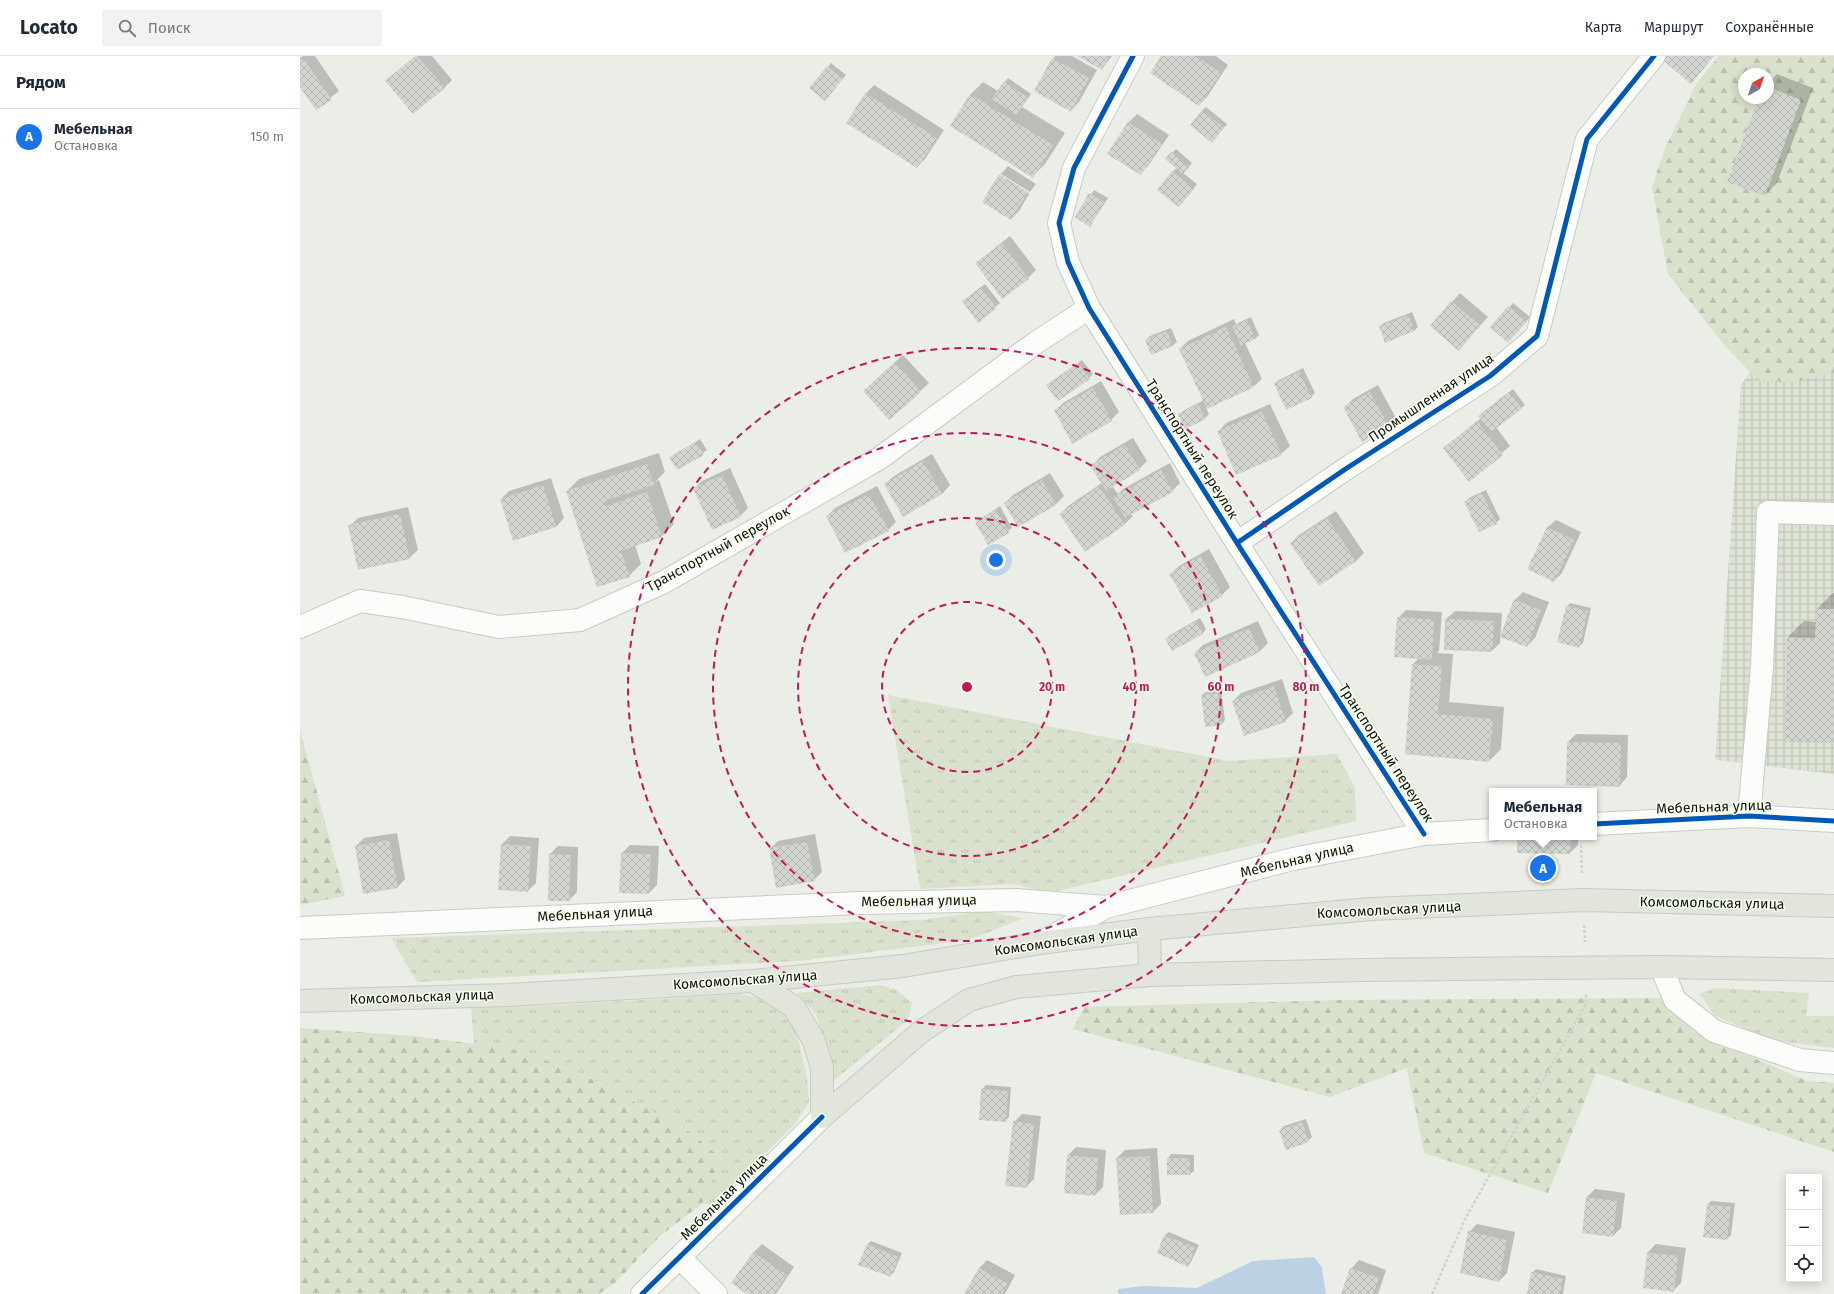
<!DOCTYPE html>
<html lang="ru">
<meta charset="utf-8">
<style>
:root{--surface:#fff;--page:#f2f2f3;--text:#1f2937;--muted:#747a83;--line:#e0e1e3;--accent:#1a73e8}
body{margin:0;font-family:"Fira Sans",sans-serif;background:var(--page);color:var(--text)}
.controls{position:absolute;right:12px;bottom:12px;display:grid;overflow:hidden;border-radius:0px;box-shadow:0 2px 10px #0003}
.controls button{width:36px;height:36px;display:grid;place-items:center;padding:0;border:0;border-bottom:1px solid var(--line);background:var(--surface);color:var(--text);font:20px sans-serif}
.compass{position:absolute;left:1438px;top:12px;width:36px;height:36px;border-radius:50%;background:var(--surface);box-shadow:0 2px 10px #0003;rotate:40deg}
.you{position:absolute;left:696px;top:504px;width:14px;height:14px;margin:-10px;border:3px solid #fff;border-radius:50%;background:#1a73e8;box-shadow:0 0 0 6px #1a73e833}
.badge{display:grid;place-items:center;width:26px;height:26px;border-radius:50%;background:var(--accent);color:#fff;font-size:13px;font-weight:700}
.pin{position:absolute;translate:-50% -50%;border:2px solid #fff;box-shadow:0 1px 4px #0006}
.popup{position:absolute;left:1189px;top:732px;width:108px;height:52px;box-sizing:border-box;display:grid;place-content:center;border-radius:0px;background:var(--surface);filter:drop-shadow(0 1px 3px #0005);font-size:13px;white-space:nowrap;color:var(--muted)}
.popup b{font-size:15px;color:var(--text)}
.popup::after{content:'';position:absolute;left:50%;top:100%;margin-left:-8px;border:8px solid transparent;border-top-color:var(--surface)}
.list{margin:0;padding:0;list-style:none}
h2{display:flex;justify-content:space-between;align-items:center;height:52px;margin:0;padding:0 16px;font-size:17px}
h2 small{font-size:13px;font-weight:400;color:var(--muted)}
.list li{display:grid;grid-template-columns:26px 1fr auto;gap:12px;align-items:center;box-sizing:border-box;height:56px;padding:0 16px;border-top:1px solid var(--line)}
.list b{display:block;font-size:15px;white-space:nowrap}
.list p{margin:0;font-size:13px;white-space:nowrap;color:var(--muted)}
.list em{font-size:13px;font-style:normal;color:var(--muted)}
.icon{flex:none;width:22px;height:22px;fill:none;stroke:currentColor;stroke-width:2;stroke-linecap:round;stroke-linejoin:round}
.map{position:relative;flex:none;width:1534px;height:1238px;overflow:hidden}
header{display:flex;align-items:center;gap:24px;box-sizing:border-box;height:56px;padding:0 20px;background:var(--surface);border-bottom:1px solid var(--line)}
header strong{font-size:19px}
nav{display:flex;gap:22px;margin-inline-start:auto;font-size:14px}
.search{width:280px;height:36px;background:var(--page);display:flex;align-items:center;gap:10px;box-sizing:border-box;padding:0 14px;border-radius:0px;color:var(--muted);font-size:15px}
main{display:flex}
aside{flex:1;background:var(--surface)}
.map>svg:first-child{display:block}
.industrial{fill:url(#industrial-grid)}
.grass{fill:url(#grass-tufts)}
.forest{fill:url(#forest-firs);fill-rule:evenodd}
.water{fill:#bcd1e3}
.shadow{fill:#0003}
.building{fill:url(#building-cross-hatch)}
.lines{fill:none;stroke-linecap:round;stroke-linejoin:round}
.minor-casing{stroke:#c8cbc5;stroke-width:24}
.major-casing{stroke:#c8cac6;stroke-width:24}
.path{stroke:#d0d2cf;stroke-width:2.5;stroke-dasharray:3 2;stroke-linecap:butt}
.minor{stroke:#fcfcfb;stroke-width:22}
.major{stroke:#e1e5db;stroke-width:22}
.cycleway-casing{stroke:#f8ffef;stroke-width:8}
.cycleway{stroke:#0057b8;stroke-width:5}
.ring{fill:none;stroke:#c2185b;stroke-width:2;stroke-dasharray:7 5}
.labels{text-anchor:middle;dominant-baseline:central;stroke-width:3;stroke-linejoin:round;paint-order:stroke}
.street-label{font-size:14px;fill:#11140e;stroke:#f8ffef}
.centre{fill:#c2185b;stroke:#f8ffef;stroke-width:2}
.ring-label{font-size:12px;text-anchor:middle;font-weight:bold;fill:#c2185b;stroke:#f8ffef;stroke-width:3;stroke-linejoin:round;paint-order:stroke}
</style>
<header>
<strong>Locato</strong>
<div class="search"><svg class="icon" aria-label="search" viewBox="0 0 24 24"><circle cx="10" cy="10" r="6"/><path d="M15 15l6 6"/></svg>Поиск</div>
<nav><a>Карта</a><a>Маршрут</a><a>Сохранённые</a></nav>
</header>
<main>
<aside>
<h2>Рядом<small></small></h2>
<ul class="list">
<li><span class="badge">A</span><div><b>Мебельная</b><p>Остановка</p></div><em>150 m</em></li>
</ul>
</aside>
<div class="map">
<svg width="1534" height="1238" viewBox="0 0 1534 1238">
<defs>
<pattern id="industrial-grid" width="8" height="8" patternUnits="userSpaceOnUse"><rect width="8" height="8" fill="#dce2d4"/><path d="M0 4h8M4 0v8" fill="none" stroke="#bcc1b5"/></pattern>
<pattern id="grass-tufts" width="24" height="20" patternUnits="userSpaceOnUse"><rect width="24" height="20" fill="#dae2cd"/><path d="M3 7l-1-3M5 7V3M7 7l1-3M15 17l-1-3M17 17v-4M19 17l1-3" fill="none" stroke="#bac1af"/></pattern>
<pattern id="forest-firs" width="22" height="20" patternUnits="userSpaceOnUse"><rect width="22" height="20" fill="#dae2cd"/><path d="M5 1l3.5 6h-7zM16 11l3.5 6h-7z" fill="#bac1af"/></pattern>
<pattern id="building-cross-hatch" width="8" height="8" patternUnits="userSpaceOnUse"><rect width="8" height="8" fill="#d3d6cf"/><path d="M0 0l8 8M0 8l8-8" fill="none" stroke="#b4b7b1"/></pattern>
</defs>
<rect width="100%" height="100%" fill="#eaeee6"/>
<path class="industrial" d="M1534,195V718L1415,704L1441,329Z"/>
<path class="grass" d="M588,639L929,705L1037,698L1055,732L1056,765L748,837L714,828L620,833Z
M682,855L724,862L669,884L498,905L117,926L91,882L624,864Z
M581,929L597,934L612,947L608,964L532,1026L529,1006L516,958L497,937Z
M1415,932L1509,937L1506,960H1534V992L1476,985L1415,960L1400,938Z
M441,938L464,943L483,957L496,975L507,1021L509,1046L495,1068L413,1148H402L421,1102L387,1074L291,1023L219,994L174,988L171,952L258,949Z"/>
<path class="forest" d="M1419,0H1534V316L1496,326L1459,325L1426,291L1368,218L1352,131L1365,92L1397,27ZM1444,18H1468V42H1444Z
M0,674L45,840L0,849Z
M1360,942L1415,985L1507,1025L1534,1027V1096L1296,1017L1248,1137L1124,1097L1107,1012L1030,1041L773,973L784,951L1039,944Z
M0,972L115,980L219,994L291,1023L387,1074L421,1102L402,1148L360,1180L316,1226L299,1238H0Z"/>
<path class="water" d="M1014,1201L1022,1212L1026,1238H818V1233L844,1230L897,1232L953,1205Z"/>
<path class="shadow" d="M3,0H15L39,35L16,53L0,29V2Z
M115,0H132L152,24L144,32Z
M755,0H772L797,14L779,46L771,54L735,35Z
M779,0H812L802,13Z
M862,0H916L928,9L907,41L899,49Z
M531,7L546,19L528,40V11Z
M1477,18L1513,32L1477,127L1465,139L1460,42H1468V27Z
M708,22L731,38L722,51L765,77L745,108L733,120L651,70L671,38L683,26L698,35Z
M574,29L644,74L625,103L617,111L566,37Z
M906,51L927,68L916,81L902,55Z
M837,58L869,79L848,110L840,118L809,97L829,66Z
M876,93L892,107L883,117L897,128L883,146L872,116L877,112L866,103Z
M708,110L736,128L730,136L701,118Z
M701,118V120L729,138L719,155L711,163L683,146Z
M794,134L808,142L790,169L776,161Z
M710,180L736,214L728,222L676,207Z
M685,228L700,247L678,265L667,242Z
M1160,237L1188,261L1159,293L1131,270Z
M1213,247L1230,261L1212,282L1192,271Z
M1112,256L1118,271L1114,275L1085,285L1080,270L1084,267Z
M951,261L959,279L955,283L945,287L962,323L953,331L906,352L909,358L905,362L879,359L883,355L904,344L880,293L888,285L934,263L936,268Z
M871,272L877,286L873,289L852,298L846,284L850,280Z
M603,299L629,327L590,363L572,327Z
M782,304L793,318L789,322L747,329Z
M1003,312L1015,337L1011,341L975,328L979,324Z
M801,325L819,356L811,364L755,355L763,347Z
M1078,329L1096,362L1088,370L1045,351L1053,343Z
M1213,333L1225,349L1196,371L1210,390L1169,424L1144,392L1181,362L1179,360L1183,356Z
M970,348L990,390L981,398L918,376L926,367Z
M833,382L847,405L839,413L812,430L818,438L823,433L870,407L880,427L872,435L831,458L833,460L825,468L785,495L760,458L768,450L802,427L792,410L800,401Z
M400,383L407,394L378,413L371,401Z
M359,397L365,416L355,426L359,424L374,468L362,480L335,489L341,508L329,520L267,435L279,423Z
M632,398L650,429L642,438L603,459L585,428L594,420Z
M430,412L448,452L440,460L394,433L402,425Z
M750,417L764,440L756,448L718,470L705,447L713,439Z
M251,422L264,462L256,471L201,443L209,435Z
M577,430L596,466L588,474L527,460L535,452Z
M1186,434L1200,463L1196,467L1165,446L1169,442Z
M700,450L712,472L689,488L676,466Z
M108,451L118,494L109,502L50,470L58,462Z
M1036,455L1064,497L1056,505L1019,529L991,487L999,479Z
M1256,464L1281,476L1262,517L1254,525L1247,472Z
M909,493L930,531L922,539L871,518L879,510Z
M1223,536L1249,546L1235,582L1227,590L1215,544Z
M1533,537H1534V686L1488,581L1504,565L1516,566L1517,553Z
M1270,547L1291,552L1283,587L1279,591L1267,550Z
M1106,554L1142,556L1139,595L1137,597L1153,598L1149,646L1204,651L1201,693L1189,705L1106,698L1113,608L1119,602L1098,562Z
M1155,555L1202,557L1200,587L1192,595L1146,563Z
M900,562L906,573L903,577L872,594L866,583L870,579Z
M958,565L968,587L960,595L895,597L903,589Z
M982,623L993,657L985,665L933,645L941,637Z
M921,634L925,664L922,668L902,639L906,636Z
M1276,678L1328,679L1327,721L1319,730L1268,686Z
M97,777L105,823L97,832L56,790L64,782Z
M515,778L522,816L514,824L470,793L478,785Z
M210,780L239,782L236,827L228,835L202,788Z
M1218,781H1278V789L1270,797Z
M330,789L359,790L357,829L349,837L320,836L322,797Z
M258,790L278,791L277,836L269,844L250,798Z
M686,1029L711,1031L709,1061L705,1065L680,1063L682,1033Z
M722,1058L741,1060L734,1123L726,1131L714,1066Z
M1006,1063L1012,1081L1008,1085L980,1074L984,1070Z
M776,1091L806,1094L803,1131L795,1139L768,1099Z
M857,1092L861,1148L853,1156L817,1102L825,1094Z
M871,1098L894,1099V1115L890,1118H868V1102Z
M1295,1133L1325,1137L1321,1172L1313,1180L1287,1141Z
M1411,1145L1435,1147L1431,1179L1427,1183L1408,1148Z
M1177,1168L1215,1176L1207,1217L1199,1225L1169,1176Z
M869,1176L899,1189L891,1206L888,1210L858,1197L865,1179Z
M571,1185L602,1197L594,1216L590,1220L567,1189Z
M462,1188L494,1211L476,1238H449L433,1227L454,1196Z
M1356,1188L1386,1192L1381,1227L1373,1235L1348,1196Z
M687,1204L715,1219L705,1238H665L679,1212Z
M1059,1204L1086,1214L1078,1238H1042L1051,1213Z
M1236,1213L1266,1220L1263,1238H1231L1232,1217Z"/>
<path class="building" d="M115,0H117L145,32L113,58L85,25Z
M777,0H809L802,14Z
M861,0H896L921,17L899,50L850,17Z
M1360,0H1414L1391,28L1359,1Z
M3,2L32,44L16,54L0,31V4Z
M752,2L789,22L771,56L734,35Z
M527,10L543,23L525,45L509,32Z
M704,25L728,42L716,59L692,43Z
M1468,31L1501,44L1465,140L1427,126L1459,42H1468Z
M565,37L637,82L617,112L546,67Z
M670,38L753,89L733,122L650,70Z
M902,54L924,72L912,87L890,69Z
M828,66L862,88L841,119L807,98Z
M871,96L889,111L883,118L865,103Z
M872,115L894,133L879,151L857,134Z
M699,118L728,136L711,164L682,146Z
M789,137L805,146L790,171L775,161Z
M702,187L729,223L702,243L675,207Z
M681,231L697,252L678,267L662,245Z
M1151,245L1180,269L1159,295L1130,270Z
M1208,250L1227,265L1208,287L1190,271Z
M1109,259L1114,275L1085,287L1079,270Z
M947,264L955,283L941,290L932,270Z
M926,271L954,331L907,353L879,293Z
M867,275L873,290L851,299L845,284Z
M595,306L621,336L589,364L563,335Z
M778,307L790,323L758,345L746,329Z
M999,315L1012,342L986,354L974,328Z
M793,332L812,365L772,388L754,354Z
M1070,336L1089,371L1062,386L1043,351Z
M1209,336L1222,353L1191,376L1178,360Z
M898,348L906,363L885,373L878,358Z
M962,356L982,399L936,419L917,375Z
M1177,365L1203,399L1169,426L1143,392Z
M396,386L404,399L377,414L369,401Z
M825,389L840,414L806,435L790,409Z
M623,405L642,438L603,461L584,428Z
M347,408L354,429L304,445L306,450L347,436L362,481L321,495L330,521L297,531L266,435Z
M861,414L873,436L825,462L813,441Z
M422,419L441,461L412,474L393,432Z
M742,424L756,449L718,471L704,447Z
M243,429L256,471L213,485L200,443Z
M799,430L825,469L785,496L759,458Z
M1182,437L1197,468L1179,476L1164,446Z
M569,438L589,475L545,497L526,460Z
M696,453L709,477L688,489L675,466Z
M100,458L110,503L58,514L48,469Z
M1027,462L1056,505L1019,530L990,487Z
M1247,471L1274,484L1254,526L1227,513Z
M900,500L923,540L892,557L869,518Z
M1214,543L1241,554L1227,591L1200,581Z
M1266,550L1288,555L1279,592L1257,586Z
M1516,553H1534V687L1485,686L1487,581L1515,582Z
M1097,561L1134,564L1132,604L1094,601Z
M1145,563L1194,565L1192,596L1144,594Z
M896,565L903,578L872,595L865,583Z
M949,572L960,596L905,621L894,597Z
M1112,608L1142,610L1138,658L1193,663L1189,706L1105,698Z
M974,630L986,666L944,680L932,645Z
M918,637L922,669L905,671L901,639Z
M1267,686L1321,687L1320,731L1266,729Z
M1217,781H1271L1270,798L1217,797Z
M89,784L98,832L63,838L55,790Z
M507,786L515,825L476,832L469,792Z
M201,788L231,790L228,836L198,834Z
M321,797L351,798L349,838L319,837Z
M249,798L271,799L269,845H248Z
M681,1033L708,1035L706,1066L679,1064Z
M713,1065L734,1068L727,1132L705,1130Z
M1002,1066L1009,1086L986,1094L979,1074Z
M767,1099L798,1102L795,1140L764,1137Z
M850,1100L853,1157L820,1159L816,1102Z
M867,1102H890V1119H867Z
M1286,1141L1317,1145L1313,1181L1282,1177Z
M1407,1148L1431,1151L1427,1184L1403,1181Z
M1168,1175L1207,1184L1199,1226L1160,1217Z
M864,1179L895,1192L888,1211L857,1197Z
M567,1188L599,1201L591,1221L558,1209Z
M453,1196L487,1219L474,1238H447L431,1227Z
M1347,1196L1378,1200L1374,1236L1343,1232Z
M679,1212L708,1228L702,1238H664Z
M1050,1212L1079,1222L1073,1238H1041Z
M1231,1216L1263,1223L1260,1238H1227Z"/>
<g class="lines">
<g class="minor-casing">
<path id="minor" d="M833,0L774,112L759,167L768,206L789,252L937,487L1124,778
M937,487L1047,412L1190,320L1237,280L1287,83L1354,0
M0,571L60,545L102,551L199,571L280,564L364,526L580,402L737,286L789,252
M1449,760L1462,611L1468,456L1534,458
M1294,768L1449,760L1534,765
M0,872L560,847L716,844L806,851
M740,887L806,851L993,803L1124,778L1192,774
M1361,911L1375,944L1414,975L1500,1004L1534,1007
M380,1202L416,1238
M342,1238L522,1061"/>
</g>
<g class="major-casing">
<path id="major" d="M849,873L850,919
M453,925L494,951L514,985L522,1012V1061
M0,945L208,939L453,925L603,910L740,887L849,873L1071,853L1283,844L1534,850
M522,1061L622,975L669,944L716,931L850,919L1062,914L1361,911L1534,914"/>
</g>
<path class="path" d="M1281,789L1282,818
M1284,869L1285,886
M1132,1238L1165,1163L1286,948V937"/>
<use href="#minor" class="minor"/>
<use href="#major" class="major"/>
<g class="cycleway-casing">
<path id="cycleway" d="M833,0L774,112L759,167L768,206L789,252L937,487L1124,778
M937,487L1047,412L1190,320L1237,280L1287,83L1354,0
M1294,768L1449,760L1534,765
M342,1238L522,1061"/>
</g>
<use href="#cycleway" class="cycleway"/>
</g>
<g class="ring">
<circle cx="667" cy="631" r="85"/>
<circle cx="667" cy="631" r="169"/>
<circle cx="667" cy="631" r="254"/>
<circle cx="667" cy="631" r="339"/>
</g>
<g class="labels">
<g class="street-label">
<text transform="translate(1131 342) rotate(-34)">Промышленная улица</text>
<text transform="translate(892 393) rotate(58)">Транспортный переулок</text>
<text transform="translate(418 493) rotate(-29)">Транспортный переулок</text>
<text transform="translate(1086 697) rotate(57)">Транспортный переулок</text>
<text transform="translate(1414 751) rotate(-2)">Мебельная улица</text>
<text transform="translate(997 804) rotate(-13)">Мебельная улица</text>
<text transform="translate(619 845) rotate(-1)">Мебельная улица</text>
<text transform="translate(1412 847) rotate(1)">Комсомольская улица</text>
<text transform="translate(1089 854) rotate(-3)">Комсомольская улица</text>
<text transform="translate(295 858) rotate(-3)">Мебельная улица</text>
<text transform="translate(766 885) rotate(-8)">Комсомольская улица</text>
<text transform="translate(445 924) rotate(-4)">Комсомольская улица</text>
<text transform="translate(122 941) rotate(-2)">Комсомольская улица</text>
<text transform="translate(424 1141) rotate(-45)">Мебельная улица</text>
</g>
</g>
<circle cx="667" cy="631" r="6" class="centre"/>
<g class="ring-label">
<text x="752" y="635">20 m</text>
<text x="836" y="635">40 m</text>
<text x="921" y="635">60 m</text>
<text x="1006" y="635">80 m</text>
</g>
</svg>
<div class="controls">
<button>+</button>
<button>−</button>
<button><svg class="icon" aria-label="locate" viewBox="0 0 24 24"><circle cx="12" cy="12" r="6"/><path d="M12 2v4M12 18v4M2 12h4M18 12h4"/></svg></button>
</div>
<svg class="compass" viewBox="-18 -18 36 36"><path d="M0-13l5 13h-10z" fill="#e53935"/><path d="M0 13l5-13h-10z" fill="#747a83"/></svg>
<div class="you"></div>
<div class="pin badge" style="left:1243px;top:812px">A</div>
<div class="popup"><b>Мебельная</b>Остановка</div>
</div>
</main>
